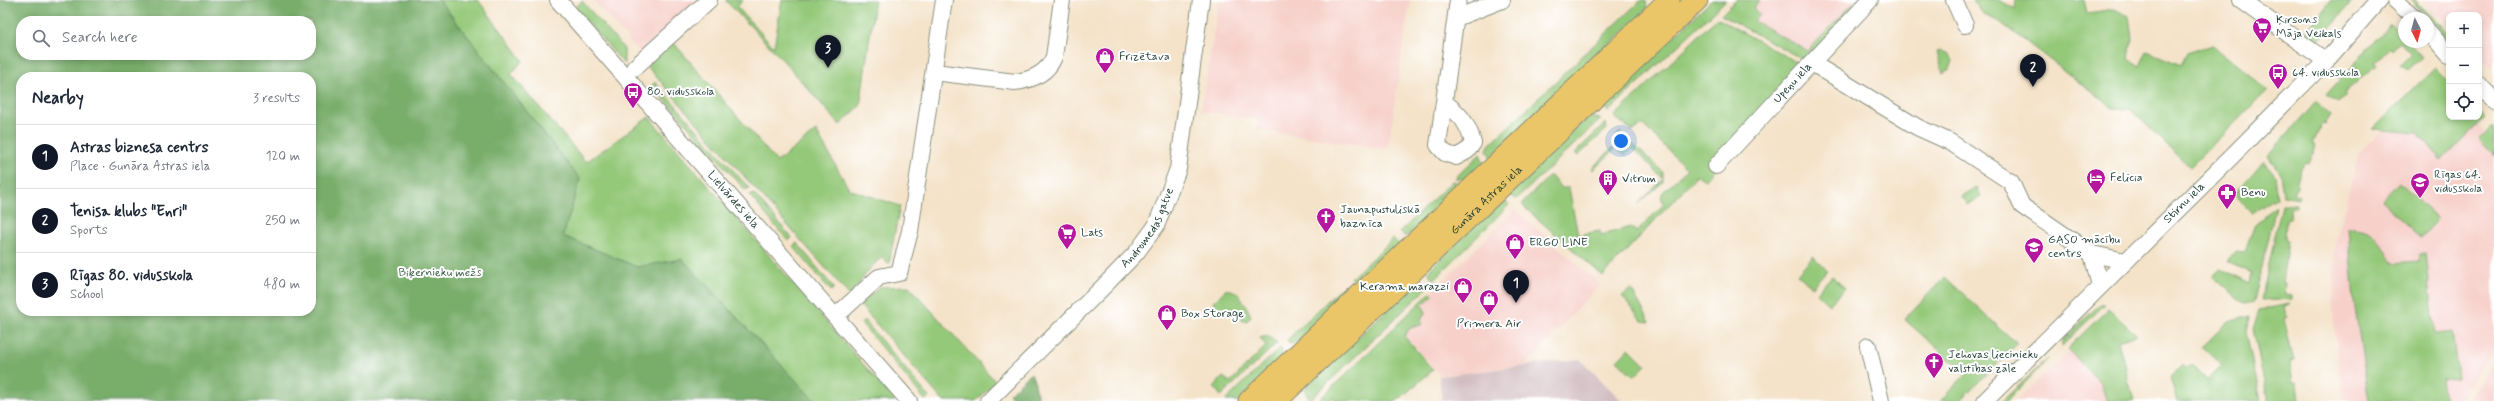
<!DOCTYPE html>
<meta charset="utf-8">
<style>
:root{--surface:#fff;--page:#f2f2f3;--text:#1f2937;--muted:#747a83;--line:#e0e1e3;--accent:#111827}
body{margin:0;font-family:Mynerve,sans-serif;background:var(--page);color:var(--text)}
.controls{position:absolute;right:12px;top:12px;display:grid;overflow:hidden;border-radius:8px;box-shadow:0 2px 6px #0003}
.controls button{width:36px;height:36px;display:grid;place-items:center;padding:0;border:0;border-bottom:1px solid var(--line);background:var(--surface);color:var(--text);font:20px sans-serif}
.compass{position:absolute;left:2398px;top:12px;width:36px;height:36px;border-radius:50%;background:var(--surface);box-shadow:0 2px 6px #0003;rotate:174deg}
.you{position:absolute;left:1621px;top:141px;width:14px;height:14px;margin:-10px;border:3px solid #fff;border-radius:50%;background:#1a73e8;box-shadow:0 0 0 6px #1a73e833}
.badge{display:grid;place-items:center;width:26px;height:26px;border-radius:50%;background:var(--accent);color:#fff;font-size:13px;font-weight:700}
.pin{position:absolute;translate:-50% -33px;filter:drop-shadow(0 1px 2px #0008)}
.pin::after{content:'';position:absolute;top:21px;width:14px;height:12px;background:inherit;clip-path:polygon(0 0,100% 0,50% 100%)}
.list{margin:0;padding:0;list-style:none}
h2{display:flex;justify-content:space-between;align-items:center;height:52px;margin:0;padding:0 16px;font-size:17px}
h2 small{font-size:13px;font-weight:400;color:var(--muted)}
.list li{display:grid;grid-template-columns:26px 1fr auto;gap:12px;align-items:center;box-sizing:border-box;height:64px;padding:0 16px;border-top:1px solid var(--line)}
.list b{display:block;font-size:15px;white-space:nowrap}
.list p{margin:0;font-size:13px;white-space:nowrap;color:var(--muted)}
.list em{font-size:13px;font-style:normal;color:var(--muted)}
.icon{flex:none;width:22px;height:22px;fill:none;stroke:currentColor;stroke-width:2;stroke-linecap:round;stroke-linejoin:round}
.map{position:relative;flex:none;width:2494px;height:401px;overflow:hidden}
.search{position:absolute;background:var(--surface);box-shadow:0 2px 6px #0003;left:16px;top:16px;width:300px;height:44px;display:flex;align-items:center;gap:10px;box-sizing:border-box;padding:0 14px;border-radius:16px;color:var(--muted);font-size:15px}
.panel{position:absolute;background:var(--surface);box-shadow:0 2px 6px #0003;left:16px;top:72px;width:300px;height:244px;border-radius:16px}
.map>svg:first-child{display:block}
.built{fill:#f7d0ca}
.industrial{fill:#d2bec2}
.green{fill:#95c97a;stroke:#5a8357}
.forest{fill:#78ad6a;stroke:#4c754f;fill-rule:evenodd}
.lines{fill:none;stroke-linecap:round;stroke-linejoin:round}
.minor-casing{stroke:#8a907e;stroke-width:18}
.major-casing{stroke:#8a907e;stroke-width:23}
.minor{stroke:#fff;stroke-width:16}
.major{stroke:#ebc669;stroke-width:21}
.labels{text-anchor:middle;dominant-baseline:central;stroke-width:4;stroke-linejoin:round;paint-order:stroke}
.poi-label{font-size:12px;fill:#1f3d34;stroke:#fff;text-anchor:start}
.street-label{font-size:12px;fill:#1f3d34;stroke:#fff}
.park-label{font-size:12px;fill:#3c6046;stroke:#fff}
</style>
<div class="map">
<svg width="2494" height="401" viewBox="0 0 2494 401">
<rect width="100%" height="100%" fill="#fff"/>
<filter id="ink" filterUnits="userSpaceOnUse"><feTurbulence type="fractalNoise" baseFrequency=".025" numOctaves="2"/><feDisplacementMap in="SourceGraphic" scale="8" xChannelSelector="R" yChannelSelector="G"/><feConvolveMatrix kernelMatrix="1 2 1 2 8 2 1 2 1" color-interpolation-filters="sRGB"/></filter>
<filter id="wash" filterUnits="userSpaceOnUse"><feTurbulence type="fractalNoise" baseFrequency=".012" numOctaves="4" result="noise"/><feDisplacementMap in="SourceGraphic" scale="16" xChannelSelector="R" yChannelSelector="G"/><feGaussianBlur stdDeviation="0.9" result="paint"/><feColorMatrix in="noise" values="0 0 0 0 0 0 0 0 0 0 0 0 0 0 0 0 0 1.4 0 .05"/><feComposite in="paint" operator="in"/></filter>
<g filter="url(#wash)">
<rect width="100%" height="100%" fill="#f4e3c9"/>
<path class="built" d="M593,0H698L640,53Z
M1219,0H1410L1388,149L1257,130L1258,119L1201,111Z
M1736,0H1856L1807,53L1741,17Z
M2423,0H2494V69L2479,55V15H2449V26Z
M2429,81L2449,117H2469L2494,140V348L2458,401H2343L2333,317L2335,245L2359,153Z
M1515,210L1600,284L1526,365L1440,375L1404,334L1421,302Z
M2068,352H2072L2101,382L2108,401H2016Z
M2494,363V401H2467Z"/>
<path class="industrial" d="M1580,359L1622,401H1442L1439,376Z"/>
<path class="green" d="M439,0H478L523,60L511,74L586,162L649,117L895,401H815L682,259L637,267L563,236L580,179Z
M725,0H743L737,7L774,47L782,0H875L860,106L840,125L781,58Z
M1641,0H1646L1647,9L1491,158L1487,150L1489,145Z
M1712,0H1726L1608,112L1606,108L1607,100Z
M1736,0H1760L1753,8L1760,15L1754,21L1808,51L1856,0H1864L1806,61L1721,15Z
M1973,0H1999L2015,9L2016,0H2084L2087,13L2114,9L2129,16L2132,39L2129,59L2140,66L2147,51L2181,65L2187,53L2212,45L2268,90L2190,167L2130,109L2113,108L2000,22L1984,15Z
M2331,0L2352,1L2319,41L2307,32Z
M2415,0L2449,34V46L2438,27L2412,1Z
M582,1L624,49V64L575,8Z
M1717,18L1802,65L1705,180L1697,175L1603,276L1523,206V203L1550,175L1561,188H1569L1578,235L1600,231L1601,235L1631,227L1637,232L1664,204L1661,197L1663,192L1687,169L1643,125L1633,131L1614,117Z
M2390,24L2404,38V42H2408L2422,57L2408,70L2400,65L2411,54L2400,42L2392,50L2390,47L2375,62L2377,65L2344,93L2346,95L2338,103L2326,95Z
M672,41L777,162L816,131L849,189L900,206L889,264L882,257L871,267L850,296L645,64Z
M1941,51L1949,54L1953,61L1950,69L1943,73L1937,52Z
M2435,68L2449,82V117H2479V111L2485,117L2442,161L2419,133L2372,129Z
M655,82L749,188L745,190L652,85Z
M2316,101L2330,115L2325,125L2322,124L2313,143L2316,145L2308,164L2304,163L2296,182L2299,184L2294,193L2299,196L2298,199L2283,196L2280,174L2268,156Z
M1590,117L1601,119L1519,197L1516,199L1506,191L1553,146Z
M1606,123L1607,129L1578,156L1575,153Z
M2492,126L2494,128V155L2479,140Z
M1620,132L1663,172V182L1638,204L1663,179L1633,148L1625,156L1616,148L1593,170L1592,168L1620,141L1616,137Z
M1480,154L1485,165L1472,180L1455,178Z
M2264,160L2274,175L2277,197L2252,213L2234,195Z
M1452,181L1467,185L1406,237L1400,232Z
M2399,182L2438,219L2421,238L2381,201Z
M1976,187L1981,197L1967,205L1961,196Z
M754,194L792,238L788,241L750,196Z
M1501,196L1509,205L1434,280L1429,274L1430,269L1475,226Z
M2282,204L2296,205V208H2291L2290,219H2286L2285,240L2288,241L2282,283H2285L2284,294L2292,295V299L2261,301Z
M2276,206L2254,302L2245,304L2213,277L2220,268L2250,283L2252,273L2228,262L2235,251L2245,252L2255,224Z
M2348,228C2374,227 2382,243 2393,263L2419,261V254L2426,253L2435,334L2452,332L2458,378L2442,380L2445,401H2369L2354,301Z
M1393,239L1400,245L1364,279L1357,281L1351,278Z
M797,243L834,288L831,291L793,246Z
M1813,256L1827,270L1812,287L1797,274Z
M1832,276L1845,288L1829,305L1816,293Z
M1945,277L2017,344L1959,401H1940L1966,374L1904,319Z
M1417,281L1421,282L1427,288L1310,400L1304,389Z
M1345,284L1350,289L1351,296L1295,343L1290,344L1287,340Z
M909,286L996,382L976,401H943L860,305L879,287Z
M1631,289L1650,322L1642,321L1622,296Z
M1225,290C1239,287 1246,306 1251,316L1247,321H1243L1239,311C1232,307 1228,309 1222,314L1213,302Z
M1431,292L1433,295L1422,305L1426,312L1422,317L1421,325L1410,328L1404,336L1433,370L1397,401H1337L1332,397L1328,401H1318Z
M2100,304H2105L2062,346V341Z
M2290,304L2285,307L2287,318L2284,319L2294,361L2290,362L2293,383L2297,382L2299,401H2268L2253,329L2259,310Z
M2108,309L2137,335L2118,341L2134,401H2107L2100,382L2067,349Z
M2249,316L2246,333L2261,401H2177L2170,377L2182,365L2186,369L2192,364L2208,380L2222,366L2202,347L2228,322Z
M864,320L929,397L925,400L861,323Z
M1267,336L1277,343L1221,396L1214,387L1223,377L1230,382L1266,346L1260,338Z
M1280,348L1284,355L1241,401H1225Z
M1629,348L1646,365L1634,377L1617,360Z
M2049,358L2007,401H2002Z"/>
<path class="forest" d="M0,0H439L580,179L563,236L637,267L682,259L815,401H0ZM21,21H311V55H21ZM21,77H311V311H21Z
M1031,373L1035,383L1038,401H1014L1009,394Z"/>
</g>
<g filter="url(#ink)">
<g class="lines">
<g class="minor-casing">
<g id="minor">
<path id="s1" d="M558,0L909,401"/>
<path d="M1954,0L1965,25"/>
<path d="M2241,0L2326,61"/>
<path d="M2395,0L2415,18"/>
<path d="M1456,18L1502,0"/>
<path d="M2428,31L2449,55"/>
<path d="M1812,63L1917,127L1950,142L2011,182L2022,206L2092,254L2125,261"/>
<path d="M634,68L709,0"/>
<path d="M934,72L1015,82C1032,80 1047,74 1054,57L1062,0"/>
<path d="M2479,85L2494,100"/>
<path d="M1444,102C1460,114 1468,123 1473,143L1467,151L1456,157L1445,153L1438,145L1458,0"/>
<path id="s2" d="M1716,166L1870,0"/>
<path d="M2092,254L2100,286"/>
<path d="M836,316L879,277L899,273L910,231L944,0"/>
<path d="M1868,346L1881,401"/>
<path id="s3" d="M988,401L1103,287L1136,253L1156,226L1178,169L1201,0"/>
<path id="s4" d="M1985,401L2234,154L2326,61L2379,0"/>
</g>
</g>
<g class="major-casing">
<g id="major">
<path d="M1249,401L1669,0"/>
<path id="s5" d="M1276,401L1697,0"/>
</g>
</g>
<use href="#minor" class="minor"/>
<use href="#major" class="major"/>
</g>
</g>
<defs>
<g id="supermarket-pin" transform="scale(1)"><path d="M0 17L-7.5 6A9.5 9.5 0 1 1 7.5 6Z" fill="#b5179e" stroke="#fff"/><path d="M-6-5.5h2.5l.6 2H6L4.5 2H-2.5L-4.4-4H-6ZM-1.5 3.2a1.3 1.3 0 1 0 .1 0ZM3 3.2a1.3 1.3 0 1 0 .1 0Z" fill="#fff"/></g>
<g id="shop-pin" transform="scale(1)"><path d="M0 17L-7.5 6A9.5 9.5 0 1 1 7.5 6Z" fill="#b5179e" stroke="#fff"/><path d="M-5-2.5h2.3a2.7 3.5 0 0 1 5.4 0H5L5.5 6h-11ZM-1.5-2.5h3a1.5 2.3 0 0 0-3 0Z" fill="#fff"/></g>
<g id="bus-pin" transform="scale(1)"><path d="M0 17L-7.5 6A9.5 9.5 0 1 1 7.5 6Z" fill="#b5179e" stroke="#fff"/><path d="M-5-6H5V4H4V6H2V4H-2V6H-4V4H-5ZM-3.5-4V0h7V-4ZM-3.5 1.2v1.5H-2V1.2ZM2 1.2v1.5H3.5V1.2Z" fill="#fff"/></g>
<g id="hotel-pin" transform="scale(1)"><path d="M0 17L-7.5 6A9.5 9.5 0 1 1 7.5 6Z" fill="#b5179e" stroke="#fff"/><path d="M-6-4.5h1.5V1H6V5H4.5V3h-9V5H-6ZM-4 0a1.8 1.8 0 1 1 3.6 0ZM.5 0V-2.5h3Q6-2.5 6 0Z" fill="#fff"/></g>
<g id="building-pin" transform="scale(1)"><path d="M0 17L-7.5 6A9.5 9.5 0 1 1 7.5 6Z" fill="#b5179e" stroke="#fff"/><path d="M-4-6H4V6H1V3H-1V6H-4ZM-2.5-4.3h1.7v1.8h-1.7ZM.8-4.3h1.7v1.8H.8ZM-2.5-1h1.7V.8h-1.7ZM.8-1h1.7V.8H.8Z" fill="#fff"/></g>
<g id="school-pin" transform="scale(1)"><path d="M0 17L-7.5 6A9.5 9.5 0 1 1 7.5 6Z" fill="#b5179e" stroke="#fff"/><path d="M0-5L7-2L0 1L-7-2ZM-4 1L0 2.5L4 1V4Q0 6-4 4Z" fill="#fff"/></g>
<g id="pharmacy-pin" transform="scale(1)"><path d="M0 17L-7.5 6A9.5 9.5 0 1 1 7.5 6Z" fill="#b5179e" stroke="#fff"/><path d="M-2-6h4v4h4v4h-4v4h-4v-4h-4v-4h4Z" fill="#fff"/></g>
<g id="church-pin" transform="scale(1)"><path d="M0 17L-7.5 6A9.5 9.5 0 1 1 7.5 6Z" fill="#b5179e" stroke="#fff"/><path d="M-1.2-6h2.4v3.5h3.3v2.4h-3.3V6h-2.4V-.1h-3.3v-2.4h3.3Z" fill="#fff"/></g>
<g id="university-pin" transform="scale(1)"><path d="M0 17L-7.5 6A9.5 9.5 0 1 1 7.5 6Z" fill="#b5179e" stroke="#fff"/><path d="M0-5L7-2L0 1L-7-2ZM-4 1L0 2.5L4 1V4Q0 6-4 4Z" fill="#fff"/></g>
</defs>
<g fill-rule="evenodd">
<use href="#supermarket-pin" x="2262" y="27"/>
<use href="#shop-pin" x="1105" y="57"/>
<use href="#bus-pin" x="2278" y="73"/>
<use href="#bus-pin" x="633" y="92"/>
<use href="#hotel-pin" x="2096" y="178"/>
<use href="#building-pin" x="1608" y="179"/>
<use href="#school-pin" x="2420" y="182"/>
<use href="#pharmacy-pin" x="2227" y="193"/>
<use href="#church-pin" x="1326" y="217"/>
<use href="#supermarket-pin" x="1067" y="233"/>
<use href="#shop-pin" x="1515" y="243"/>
<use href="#university-pin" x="2034" y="247"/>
<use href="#shop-pin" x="1463" y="287"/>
<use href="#shop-pin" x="1489" y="299"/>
<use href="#shop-pin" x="1167" y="314"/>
<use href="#church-pin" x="1934" y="362"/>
</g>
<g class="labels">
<g class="poi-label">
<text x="2276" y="20">Ķirsons<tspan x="2276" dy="14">Māja Veikals</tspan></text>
<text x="1119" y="57">Frizētava</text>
<text x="2292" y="73">64. vidusskola</text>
<text x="647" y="92">80. vidusskola</text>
<text x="2434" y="175">Rīgas 64.<tspan x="2434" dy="14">vidusskola</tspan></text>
<text x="2110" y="178">Felicia</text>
<text x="1622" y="179">Vitrum</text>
<text x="2241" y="193">Benu</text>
<text x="1340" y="210">Jaunapustuliskā<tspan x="1340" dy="14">baznīca</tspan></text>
<text x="1081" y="233">Lats</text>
<text x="2048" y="240">GASO mācību<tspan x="2048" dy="14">centrs</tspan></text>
<text x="1529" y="243">ERGO LINE</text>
<text x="1449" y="287" text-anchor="end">Kerama marazzi</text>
<text x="1181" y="314">Box Storage</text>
<text x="1489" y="324" text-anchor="middle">Primera Air</text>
<text x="1948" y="355">Jehovas liecinieku<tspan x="1948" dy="14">valstības zāle</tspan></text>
</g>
<g class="street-label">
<text stroke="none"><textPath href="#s2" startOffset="113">Upeņu iela</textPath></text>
<text stroke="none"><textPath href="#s1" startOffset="266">Lielvārdes iela</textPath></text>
<text stroke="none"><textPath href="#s5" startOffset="291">Gunāra Astras iela</textPath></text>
<text stroke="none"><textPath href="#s4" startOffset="281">Stirnu iela</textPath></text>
<text stroke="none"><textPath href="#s3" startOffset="237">Andromedas gatve</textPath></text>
</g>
<g class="park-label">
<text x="440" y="273">Biķernieku mežs</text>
</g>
</g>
</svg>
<div class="controls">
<button>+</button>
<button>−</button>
<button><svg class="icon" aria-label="locate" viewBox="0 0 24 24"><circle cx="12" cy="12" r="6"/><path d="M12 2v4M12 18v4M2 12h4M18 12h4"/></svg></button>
</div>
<svg class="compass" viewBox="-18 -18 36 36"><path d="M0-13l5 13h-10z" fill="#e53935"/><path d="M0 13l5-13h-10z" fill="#747a83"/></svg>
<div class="you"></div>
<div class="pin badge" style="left:1516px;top:303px">1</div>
<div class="pin badge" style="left:2033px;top:87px">2</div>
<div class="pin badge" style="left:828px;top:68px">3</div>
<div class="search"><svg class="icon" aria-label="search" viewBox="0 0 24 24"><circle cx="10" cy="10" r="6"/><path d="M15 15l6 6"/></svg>Search here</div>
<section class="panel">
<h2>Nearby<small>3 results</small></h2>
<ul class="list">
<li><span class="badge">1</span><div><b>Astras biznesa centrs</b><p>Place · Gunāra Astras iela</p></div><em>120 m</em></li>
<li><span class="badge">2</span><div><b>Tenisa klubs &quot;Enri&quot;</b><p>Sports</p></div><em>250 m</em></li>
<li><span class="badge">3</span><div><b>Rīgas 80. vidusskola</b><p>School</p></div><em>480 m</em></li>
</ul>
</section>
</div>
